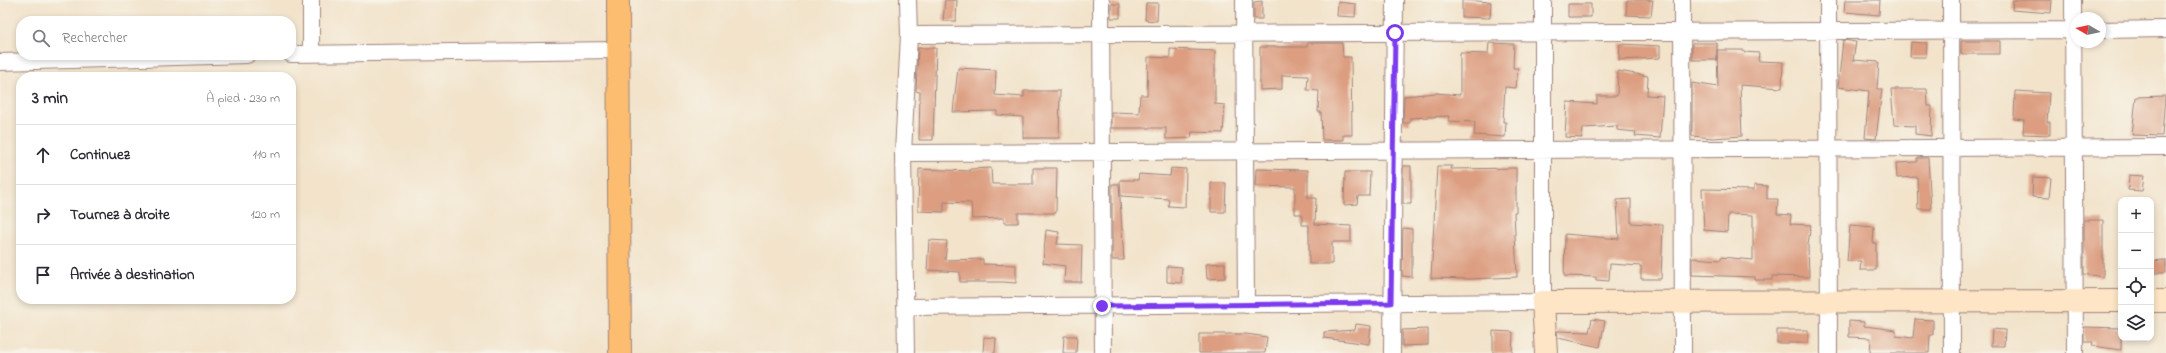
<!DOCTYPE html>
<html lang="fr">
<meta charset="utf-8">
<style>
:root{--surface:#fff;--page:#f7f7f7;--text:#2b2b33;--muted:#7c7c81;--line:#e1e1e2}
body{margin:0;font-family:"Indie Flower",sans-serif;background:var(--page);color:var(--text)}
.controls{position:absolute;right:12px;bottom:12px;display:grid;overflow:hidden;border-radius:8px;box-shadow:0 2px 6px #0003}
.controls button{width:36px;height:36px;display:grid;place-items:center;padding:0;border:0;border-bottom:1px solid var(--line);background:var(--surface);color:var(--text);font:20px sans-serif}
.compass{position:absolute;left:2070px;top:12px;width:36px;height:36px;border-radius:50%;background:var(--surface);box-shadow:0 2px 6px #0003;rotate:279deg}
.stop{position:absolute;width:12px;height:12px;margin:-9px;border:3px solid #7c3aed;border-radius:50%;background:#fff}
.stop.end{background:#7c3aed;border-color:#fff;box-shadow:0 1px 4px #0008}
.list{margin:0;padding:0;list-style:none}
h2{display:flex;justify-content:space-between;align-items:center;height:52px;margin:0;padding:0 16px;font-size:17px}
h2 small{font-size:13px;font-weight:400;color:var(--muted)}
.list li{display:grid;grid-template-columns:26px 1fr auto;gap:12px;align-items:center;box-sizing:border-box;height:60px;padding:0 16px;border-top:1px solid var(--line)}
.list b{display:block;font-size:15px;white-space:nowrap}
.list em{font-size:13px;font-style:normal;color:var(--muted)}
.icon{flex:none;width:22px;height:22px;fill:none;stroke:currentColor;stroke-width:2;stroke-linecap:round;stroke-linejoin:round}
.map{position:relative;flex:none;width:2166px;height:353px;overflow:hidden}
.search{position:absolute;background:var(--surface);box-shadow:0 2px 6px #0003;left:16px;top:16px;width:280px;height:44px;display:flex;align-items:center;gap:10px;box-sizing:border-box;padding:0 14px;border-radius:16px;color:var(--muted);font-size:15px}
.panel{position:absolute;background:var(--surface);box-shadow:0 2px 6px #0003;left:16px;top:72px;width:280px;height:232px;border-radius:16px}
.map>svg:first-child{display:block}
.building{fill:#dc9d80}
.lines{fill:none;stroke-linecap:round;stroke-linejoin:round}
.street-casing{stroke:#9e817a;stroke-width:18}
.secondary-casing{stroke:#9e817a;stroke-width:24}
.highway-casing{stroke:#9e817a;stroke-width:24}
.street{stroke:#fff;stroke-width:16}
.secondary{stroke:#fee5c5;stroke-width:22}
.highway{stroke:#fcbd6f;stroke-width:22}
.route{stroke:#7c3aed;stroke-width:5}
</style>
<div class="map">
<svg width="2166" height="353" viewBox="0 0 2166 353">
<rect width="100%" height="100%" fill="#f7f3e8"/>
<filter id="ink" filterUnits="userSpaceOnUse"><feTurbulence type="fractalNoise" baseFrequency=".025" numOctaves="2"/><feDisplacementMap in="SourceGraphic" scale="8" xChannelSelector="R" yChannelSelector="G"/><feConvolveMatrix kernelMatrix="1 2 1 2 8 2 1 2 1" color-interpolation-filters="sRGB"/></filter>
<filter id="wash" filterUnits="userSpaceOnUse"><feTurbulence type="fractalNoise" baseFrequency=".012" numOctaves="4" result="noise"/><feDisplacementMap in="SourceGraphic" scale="16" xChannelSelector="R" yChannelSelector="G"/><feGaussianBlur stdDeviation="0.9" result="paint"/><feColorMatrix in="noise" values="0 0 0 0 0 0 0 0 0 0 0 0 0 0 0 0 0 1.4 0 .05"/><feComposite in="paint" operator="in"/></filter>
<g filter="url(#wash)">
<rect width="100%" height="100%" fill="#f2e3ca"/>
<g id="blocks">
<path class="building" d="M945,0H957L956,21H943Z
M1462,0L1491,2L1490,18L1462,17Z
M1627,0H1653L1651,16L1626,15Z
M1845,0H1880L1879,15L1844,12Z
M2013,0H2052L2051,13L2012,10Z
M1262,1V19H1254V2Z
M1338,2L1356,4L1355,17L1337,16Z
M1146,3H1158L1157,21L1145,20Z
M1111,4H1120V18H1111Z
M1568,4H1591V17H1568Z
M1843,40L1856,42L1853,60L1879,62L1877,89H1882L1876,139L1865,138L1869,91L1838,87Z
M1961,41H2000V54H1961Z
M1911,42L1927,43L1926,57H1910Z
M1308,43H1342L1343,57H1351L1352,135H1343V140H1322L1321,112H1318L1319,91L1307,90L1308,76L1282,75V89L1260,90V47H1307Z
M1489,43L1514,44L1513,68H1518L1516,88L1505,87L1503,122H1506L1505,137L1474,135L1475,122L1448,121L1449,116L1410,118V123H1403L1404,96L1436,93L1460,95V53L1488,54Z
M1692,43H1717V60H1692Z
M1620,44L1660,46V58L1619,60Z
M918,48H936L933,140H919L920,92L916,91Z
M1170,49L1215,51V104L1225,105L1223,133L1192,132L1191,138L1166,139V128H1111V112L1139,113L1140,95H1147L1148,57L1170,58Z
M1717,50H1744V52L1759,53L1758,61L1783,62L1782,88L1740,85L1742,136L1713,138L1692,136V83L1718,87Z
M958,68L996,70L995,95L1024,97V91H1060L1059,138H1023V117L997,115V111L953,112Z
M1618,71L1648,76L1647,95L1663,96L1660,138L1635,136L1636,132L1617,130V126L1583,128L1582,138L1565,137L1567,102L1597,104V96H1617Z
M1891,89H1927L1928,106H1932L1931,136L1915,134V126L1894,125Z
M2015,91L2049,93L2047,122H2050V135L2023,134L2024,120L2014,119Z
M2165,96L2162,136L2132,135L2136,97Z
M1917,158H1928L1931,209H1918L1917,177L1897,178L1896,163L1917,162Z
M1403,166H1411V204H1403Z
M1437,166H1452L1451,169L1516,168V212H1514L1517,277L1469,279L1431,278Z
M991,168L992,184H1033V168H1057L1056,213H1018V223H1004V218L972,219L971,203L944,202V212L918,211L919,169L970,171V169Z
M1171,168L1186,169L1185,207L1168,206L1169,199L1121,196L1120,180H1138L1139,174L1170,176Z
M1256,169L1308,170V198H1316L1315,224L1351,226V242H1332V264H1309V225H1302V214H1295V187L1255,186Z
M1345,172H1370L1369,196H1358L1357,204L1344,205Z
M2129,175L2144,176L2142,191L2128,190Z
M2033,177L2051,178L2049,198L2032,197Z
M1211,183H1226L1225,212H1211Z
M1112,184H1119L1124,260H1112Z
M1754,185L1767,186V199H1778L1777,214L1791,215L1790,224L1811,225L1808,244L1809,277L1772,276V280H1755V277L1692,275V258L1721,260V257L1753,260V215L1728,214L1727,232L1704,230L1702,189L1754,190Z
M1631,199V223L1663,225L1661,279H1641V266L1610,264L1609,281L1596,280V277L1564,276L1565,234L1619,239L1617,200Z
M2084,220H2103V277L2084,274Z
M1850,225L1874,227L1873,243H1876V270H1860L1861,261H1847Z
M1403,228L1412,229V277L1402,276Z
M1046,230L1059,232L1057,244L1082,245L1081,282H1064L1065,266L1043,263Z
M929,240L947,241L945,260L983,259V264L1016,265V283L1003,282H960V272L927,270Z
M2166,260V273H2151V261Z
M1225,263V278L1207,279L1206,264Z
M1167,266L1182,267L1181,283L1167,282Z
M1592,319L1605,321L1600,347L1558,338L1557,331L1589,332Z
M1915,319L1933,320V335H1930L1929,353H1870L1871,338L1849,337V321L1864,322V326L1896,330V336L1913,338Z
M1356,324L1371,326L1369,344L1324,338V332L1355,330Z
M2084,327L2121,328V350L2092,346L2093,342H2084Z
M1428,329V345L1402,346V330Z
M1992,329L2005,330L2004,346H1991Z
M1777,330H1808V343H1777Z
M1493,331L1513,332L1512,353H1493Z
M1199,334H1246L1267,337L1265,353H1199Z
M1064,336H1077L1076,353H1063Z
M984,337L996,338L995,353H983Z"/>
</g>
</g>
<g filter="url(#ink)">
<use href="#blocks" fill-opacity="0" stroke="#9e817a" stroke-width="1"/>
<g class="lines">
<g class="street-casing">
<path id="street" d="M1101,0L1103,353
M1244,0L1246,305
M1682,0L1683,353
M1828,0L1829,353
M1951,0L1952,353
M2073,0L2075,353
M2100,30L2166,29
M909,35L2076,30
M311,53V0
M291,54L617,50
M0,62L247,55
M903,153L2166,147
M905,307L1543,302V0
M906,353L903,153L909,35L908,0
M1392,353L1395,0"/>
</g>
<g class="secondary-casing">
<path id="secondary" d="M2151,301H2166
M1546,353L1543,302L2121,301"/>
</g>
<g class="highway-casing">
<path id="highway" d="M618,0L620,353"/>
</g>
<use href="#street" class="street"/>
<use href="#secondary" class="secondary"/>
<use href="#highway" class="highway"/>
</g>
</g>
<g class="lines" filter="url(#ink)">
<path class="route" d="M1102,306L1391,303L1395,33"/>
</g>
</svg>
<div class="controls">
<button>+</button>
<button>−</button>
<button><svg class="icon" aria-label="locate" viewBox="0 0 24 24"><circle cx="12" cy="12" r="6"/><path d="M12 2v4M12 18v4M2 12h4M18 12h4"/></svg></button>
<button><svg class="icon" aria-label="layers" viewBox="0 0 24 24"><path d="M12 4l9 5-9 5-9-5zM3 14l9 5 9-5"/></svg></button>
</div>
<svg class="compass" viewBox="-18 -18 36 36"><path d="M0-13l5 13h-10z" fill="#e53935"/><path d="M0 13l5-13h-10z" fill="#7c7c81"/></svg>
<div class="stop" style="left:1395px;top:33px"></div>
<div class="stop end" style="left:1102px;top:306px"></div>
<div class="search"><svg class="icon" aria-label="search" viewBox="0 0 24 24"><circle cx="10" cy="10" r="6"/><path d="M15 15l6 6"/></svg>Rechercher</div>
<section class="panel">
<h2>3 min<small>À pied · 230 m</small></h2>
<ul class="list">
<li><svg class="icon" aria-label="ahead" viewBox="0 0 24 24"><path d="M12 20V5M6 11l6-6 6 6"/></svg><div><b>Continuez</b></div><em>110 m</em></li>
<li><svg class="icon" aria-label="right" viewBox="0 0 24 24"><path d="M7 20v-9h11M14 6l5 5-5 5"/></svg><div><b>Tournez à droite</b></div><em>120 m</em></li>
<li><svg class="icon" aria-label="arrive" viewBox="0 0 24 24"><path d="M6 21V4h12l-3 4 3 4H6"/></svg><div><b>Arrivée à destination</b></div></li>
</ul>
</section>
</div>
